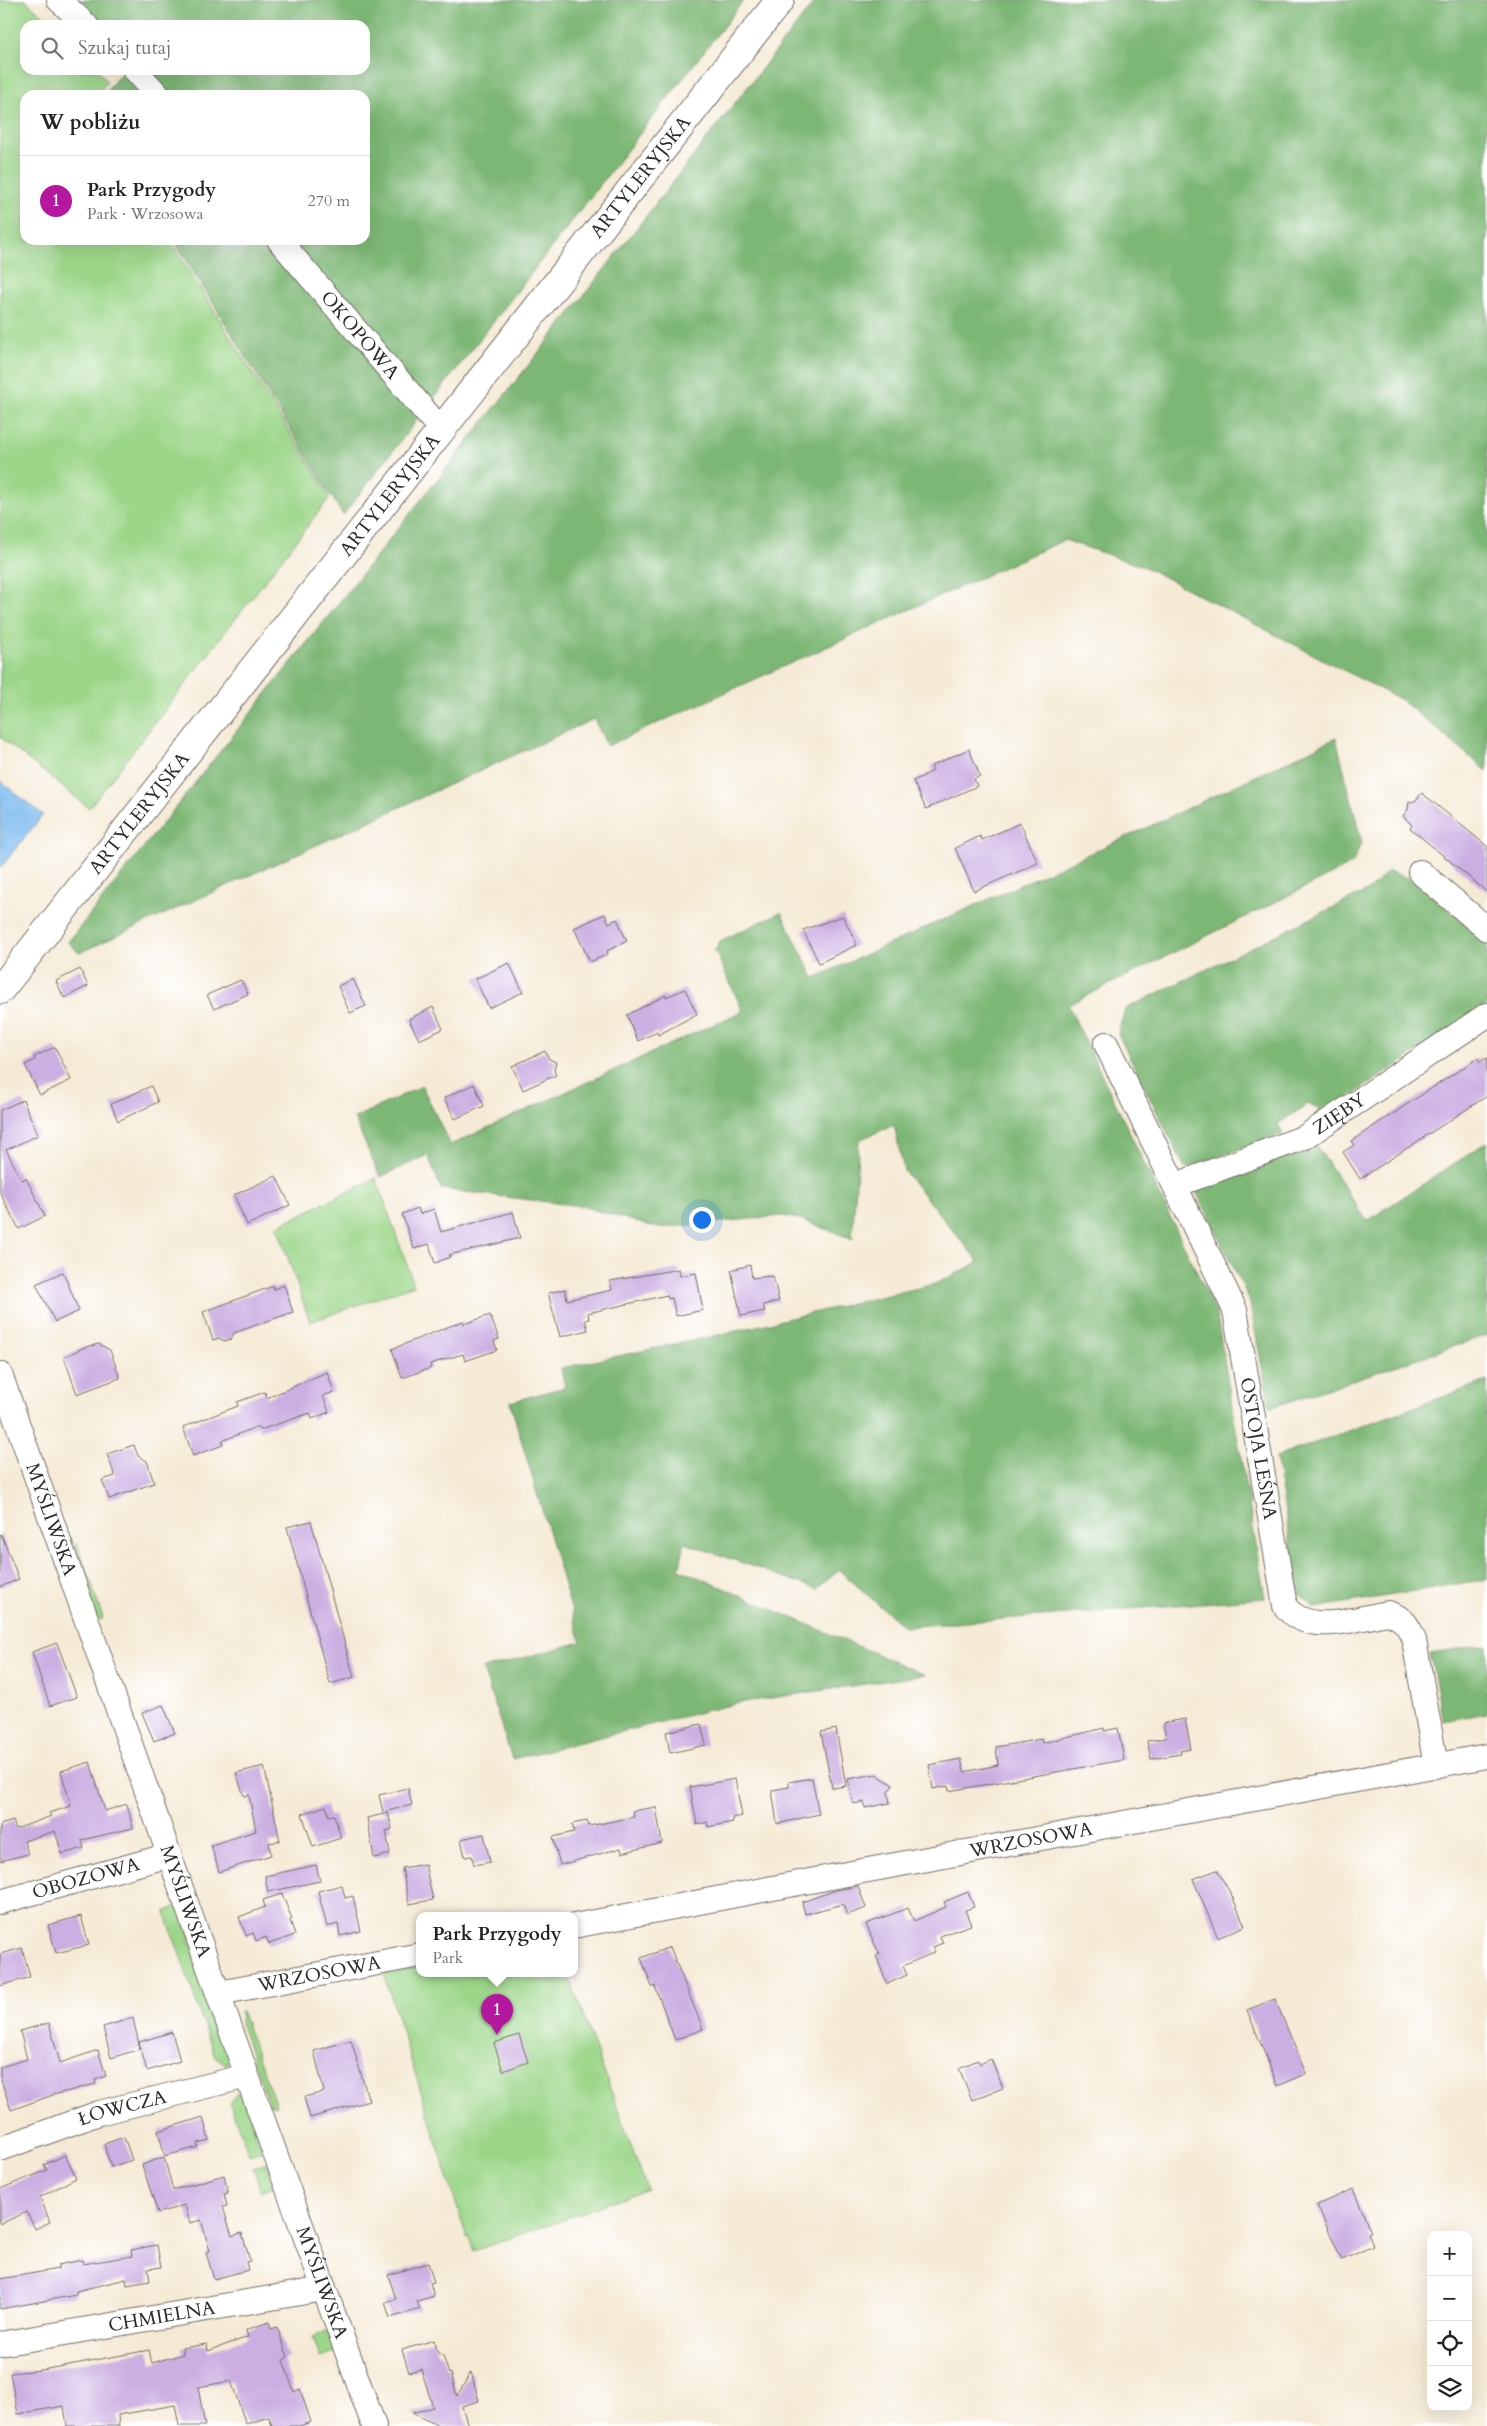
<!DOCTYPE html>
<html lang="pl">
<meta charset="utf-8">
<style>
:root{--surface:#fff;--page:#f2f2f2;--text:#222;--muted:#767676;--line:#e0e0e0;--accent:#b5179e}
body{margin:0;font-family:Cardo,serif;background:var(--page);color:var(--text)}
.controls{position:absolute;right:15px;bottom:15px;display:grid;overflow:hidden;border-radius:10px;box-shadow:0 5px 20px #0002}
.controls button{width:45px;height:45px;display:grid;place-items:center;padding:0;border:0;border-bottom:1px solid var(--line);background:var(--surface);color:var(--text);font:25px sans-serif}
.you{position:absolute;left:701px;top:1219px;width:18px;height:18px;margin:-12px;border:4px solid #fff;border-radius:50%;background:#1a73e8;box-shadow:0 0 0 8px #1a73e833}
.badge{display:grid;place-items:center;width:32px;height:32px;border-radius:50%;background:var(--accent);color:#fff;font-size:16px;font-weight:700}
.pin{position:absolute;translate:-50% -41px;filter:drop-shadow(0 1px 2px #0008)}
.pin::after{content:'';position:absolute;top:26px;width:18px;height:15px;background:inherit;clip-path:polygon(0 0,100% 0,50% 100%)}
.popup{position:absolute;left:416px;top:1912px;width:162px;height:65px;box-sizing:border-box;display:grid;place-content:center;border-radius:10px;background:var(--surface);filter:drop-shadow(0 1px 4px #0005);font-size:16px;white-space:nowrap;color:var(--muted)}
.popup b{font-size:19px;color:var(--text)}
.popup::after{content:'';position:absolute;left:50%;top:100%;margin-left:-10px;border:10px solid transparent;border-top-color:var(--surface)}
.list{margin:0;padding:0;list-style:none}
h2{display:flex;justify-content:space-between;align-items:center;height:65px;margin:0;padding:0 20px;font-size:21px}
h2 small{font-size:16px;font-weight:400;color:var(--muted)}
.list li{display:grid;grid-template-columns:32px 1fr auto;gap:15px;align-items:center;box-sizing:border-box;height:90px;padding:0 20px;border-top:1px solid var(--line)}
.list b{display:block;font-size:19px;white-space:nowrap}
.list p{margin:0;font-size:16px;white-space:nowrap;color:var(--muted)}
.list em{font-size:16px;font-style:normal;color:var(--muted)}
.icon{flex:none;width:28px;height:28px;fill:none;stroke:currentColor;stroke-width:2;stroke-linecap:round;stroke-linejoin:round}
.map{position:relative;flex:none;width:1487px;height:2426px;overflow:hidden}
.search{position:absolute;background:var(--surface);box-shadow:0 5px 20px #0002;left:20px;top:20px;width:350px;height:55px;display:flex;align-items:center;gap:12px;box-sizing:border-box;padding:0 18px;border-radius:15px;color:var(--muted);font-size:19px}
.panel{position:absolute;background:var(--surface);box-shadow:0 5px 20px #0002;left:20px;top:90px;width:350px;height:155px;border-radius:15px}
.map>svg:first-child{display:block}
.green{fill:#9cd689;stroke:#64805a}
.forest{fill:#7db775;stroke:#547150}
.water{fill:#7bbaef;stroke:#53728d}
.building{fill:#cbaee2}
.lines{fill:none;stroke-linecap:round;stroke-linejoin:round}
.street-casing{stroke:#726e66;stroke-width:26}
.secondary-casing{stroke:#726e66;stroke-width:30}
.street{stroke:#fff;stroke-width:24}
.secondary{stroke:#fff;stroke-width:28}
.labels{text-anchor:middle;dominant-baseline:central;stroke-width:4;stroke-linejoin:round;paint-order:stroke}
.street-label{font-size:19px;fill:#2b2b2b;stroke:#fff}
</style>
<div class="map">
<svg width="1487" height="2426" viewBox="0 0 1487 2426">
<rect width="100%" height="100%" fill="#fff"/>
<filter id="ink" filterUnits="userSpaceOnUse"><feTurbulence type="fractalNoise" baseFrequency=".02" numOctaves="2"/><feDisplacementMap in="SourceGraphic" scale="10" xChannelSelector="R" yChannelSelector="G"/><feConvolveMatrix kernelMatrix="1 2 1 2 8 2 1 2 1" color-interpolation-filters="sRGB"/></filter>
<filter id="wash" filterUnits="userSpaceOnUse"><feTurbulence type="fractalNoise" baseFrequency=".0096" numOctaves="4" result="noise"/><feDisplacementMap in="SourceGraphic" scale="20" xChannelSelector="R" yChannelSelector="G"/><feGaussianBlur stdDeviation="1.12" result="paint"/><feColorMatrix in="noise" values="0 0 0 0 0 0 0 0 0 0 0 0 0 0 0 0 0 1.4 0 .05"/><feComposite in="paint" operator="in"/></filter>
<g filter="url(#wash)">
<rect width="100%" height="100%" fill="#f5ead5"/>
<path class="green" d="M0,0H25L54,25H25V70H98L107,82L97,95H25V240H170L330,497L89,808L0,737Z
M376,1178L414,1285L310,1322L277,1226Z
M77,1543L103,1618L100,1620L97,1618L71,1549Z
M179,1905L230,2056L226,2065L214,2054L165,1912Z
M419,1967L420,1974H568L647,2189L474,2251L469,2237L467,2238L384,1974Z
M241,2010L276,2106L269,2104L240,2022Z
M237,2093L244,2097L262,2151L249,2155L230,2104Z
M267,2163L274,2186L261,2191L253,2168Z
M326,2331L331,2333L337,2349L335,2353L320,2358L313,2337Z"/>
<path class="forest" d="M75,0H744L343,515L174,240H365V95H104L123,70H365V25H101Z
M816,0H1487V771L1403,701L1145,567L1064,540L607,746L594,719L79,953L68,942L555,332Z
M1336,738L1362,843L1352,864L1068,1005L1216,1312L1265,1598L904,1627L839,1570L817,1589L685,1543L679,1569L925,1675L738,1703L512,1759L483,1669L581,1642L510,1402L565,1387L561,1368L723,1334L935,1284L979,1262L904,1171L894,1125L859,1140L852,1239L800,1219L782,1216L658,1228L581,1206L441,1189L428,1155L380,1177L354,1118L422,1086L450,1145L743,1011L715,951L720,941L781,912L814,978L1146,828Z
M1388,871L1413,880L1487,942V1005L1328,1111L1308,1104L1278,1124L1283,1134L1185,1168L1118,1034L1125,1009L1369,890Z
M1487,1142V1335L1270,1408L1249,1299L1196,1191L1208,1180L1316,1145L1367,1221Z
M1487,1381V1579L1315,1608L1299,1594L1276,1457Z
M1487,1645V1713L1443,1721L1430,1653Z"/>
<path class="water" d="M0,781L43,815L0,868Z"/>
<g id="blocks">
<path class="building" d="M969,749L980,776L974,779L977,786L926,809L913,781L933,771L931,766Z
M1422,793L1487,846V892L1410,828L1412,825L1403,816L1408,809L1409,802L1415,801Z
M1020,823L1038,863L974,891L955,848L980,836L982,840Z
M605,914L609,923L617,919L627,941L607,951L608,954L590,962L574,928Z
M843,916L857,945L819,963L803,930Z
M509,963L523,992L489,1008L475,979Z
M80,969L88,986L64,998L56,981Z
M353,979L366,1006L350,1013L338,986Z
M241,980L248,994L214,1009L207,995Z
M685,989L697,1014L658,1035L657,1032L638,1041L627,1015L666,995V997Z
M433,1007L443,1029L419,1040L409,1019Z
M55,1047L71,1080L40,1095L25,1065L35,1060L34,1057Z
M545,1051L549,1059L556,1062L554,1070L556,1075L523,1090L512,1066Z
M1478,1058L1480,1062L1487,1058V1096L1360,1179L1343,1152L1354,1145L1351,1141Z
M474,1084L484,1106L455,1119L444,1098Z
M151,1086L158,1102L118,1121L111,1104Z
M23,1100L38,1135L6,1150L22,1180L26,1178L45,1216L19,1229L0,1193V1110Z
M276,1176L290,1205L247,1225L234,1195Z
M418,1208L420,1214L434,1209L441,1232L513,1212L520,1238L449,1255L450,1257L435,1263L429,1244L414,1249L402,1214Z
M750,1265L752,1278L773,1276L779,1301L763,1305L765,1311L741,1316L731,1270Z
M679,1269L680,1276L696,1273L703,1310L676,1316L672,1298L668,1299L667,1295L588,1313L589,1319L585,1320L588,1330L560,1337L548,1293L565,1289L567,1300L612,1290L610,1281Z
M63,1272L79,1311L55,1322L36,1284Z
M284,1285L293,1312L234,1333L231,1339L224,1341L219,1338L213,1340L203,1312L273,1286L274,1289Z
M490,1315L499,1339L494,1341L497,1350L465,1361L463,1354L430,1364L431,1368L402,1378L392,1349L463,1321L464,1324Z
M99,1344L110,1350L120,1378L77,1394L64,1357L82,1348Z
M327,1372L334,1392L323,1396L329,1412L312,1419L310,1413L260,1430L258,1426L222,1441L223,1445L193,1456L183,1427L238,1406L237,1402L265,1392L267,1398Z
M134,1445L138,1456L147,1461L154,1483L109,1499L102,1480L115,1476L107,1454Z
M311,1521L354,1677L330,1684L287,1527Z
M1,1534L19,1579L0,1587V1535Z
M57,1643L77,1697L50,1706L32,1652Z
M163,1705L175,1733L154,1741L142,1713Z
M1185,1719L1191,1749L1180,1751L1181,1754L1151,1759L1147,1741L1166,1738L1163,1723Z
M701,1724L706,1745L670,1753L666,1732Z
M1104,1728V1731L1118,1728L1124,1760L949,1791L948,1786L933,1789L929,1765L961,1759L964,1772L998,1765L996,1747L1041,1739L1042,1743Z
M836,1729L846,1786L832,1788L821,1732Z
M90,1762L105,1811L127,1804L133,1828L82,1840L84,1848L62,1854L55,1831L24,1841L28,1854L0,1861V1825L13,1821L16,1829L51,1816L49,1813L71,1806L61,1771Z
M264,1766L280,1841L269,1843L271,1855L219,1872L211,1845L256,1831L249,1795L244,1796L236,1773Z
M876,1774L893,1785L888,1792L890,1803L865,1808L864,1802L853,1804L848,1779Z
M812,1778L819,1814L777,1824L772,1790L789,1787V1782Z
M735,1779L742,1816L732,1818L733,1822L708,1827L707,1822L697,1825L690,1787Z
M408,1788L412,1805L383,1812L379,1795Z
M326,1806L329,1816L334,1815L341,1838L313,1847L302,1814Z
M656,1807L662,1843L622,1853L621,1848L560,1865L553,1837L574,1832L572,1824L587,1821L589,1826L634,1817L633,1811Z
M388,1813L392,1829L386,1831L390,1854L374,1858L367,1818Z
M484,1834L490,1862L474,1865L472,1856L465,1857L461,1839Z
M425,1864L433,1900L409,1904L402,1868Z
M316,1865L320,1881L268,1892L265,1876Z
M1217,1870L1232,1896L1245,1926L1218,1938L1193,1879Z
M342,1885L345,1898L353,1896L361,1931L340,1936L338,1924L327,1927L318,1891Z
M858,1886L866,1908L847,1915L843,1904L805,1914L802,1902L836,1890Z
M968,1892L974,1907L965,1910L971,1925L940,1936L943,1943L933,1947L935,1952L903,1966L907,1975L887,1984L876,1955L879,1954L866,1924L908,1908L914,1921L946,1907L944,1902Z
M282,1894L292,1919L290,1920L295,1935L269,1944L266,1937L256,1941L253,1933L246,1936L239,1917L265,1907L263,1900Z
M81,1916L89,1945L56,1953L48,1925Z
M670,1947L703,2029L675,2040L655,1986L652,1987L641,1958Z
M22,1948L30,1977L0,1986V1954Z
M1275,1999L1306,2074L1278,2086L1247,2010Z
M133,2018L140,2049L111,2058L103,2027Z
M49,2023L60,2063L98,2050L106,2076L95,2080L96,2084L53,2095L11,2110L0,2077V2067L27,2059L20,2031Z
M172,2032L180,2061L147,2071L139,2042Z
M519,2035L528,2062L503,2071L494,2043Z
M351,2040L369,2101L310,2118L304,2097L324,2092L314,2051Z
M991,2059L1003,2088L972,2100L959,2068L978,2060L980,2064Z
M203,2117L209,2140L197,2143L198,2147L165,2156L158,2131Z
M124,2137L132,2160L111,2167L104,2144Z
M65,2155L76,2178L40,2197L50,2222L35,2229L27,2212L0,2224V2189L47,2170L44,2165Z
M164,2157L173,2190L224,2175L228,2193L224,2194L227,2206L223,2207L232,2236L242,2233L250,2261L246,2262L248,2270L214,2279L206,2253L210,2251L201,2220L190,2223L185,2205L158,2213L142,2165Z
M1353,2189L1371,2232L1368,2233L1373,2246L1342,2260L1317,2205Z
M157,2245L161,2267L148,2269L150,2281L127,2285L126,2279L76,2291V2295L0,2309V2279L58,2269V2265L82,2260L83,2264L132,2256L131,2250Z
M428,2263L434,2282L430,2283L434,2296L417,2301L420,2309L390,2318L385,2302L396,2299L388,2275Z
M269,2322L271,2329L277,2327L288,2357L283,2360L294,2392L300,2389L311,2422L299,2426H272L269,2417L246,2424L231,2381L198,2387L205,2426H179L175,2405L118,2415L119,2426H67L64,2406L18,2414L10,2373L42,2370L149,2350L152,2363L183,2354L182,2348L207,2344L208,2351L248,2337L246,2330Z
M434,2340L438,2353L443,2356L449,2374L451,2373L457,2396L471,2372L479,2401L462,2406L468,2426H439L412,2413L433,2407L421,2369L409,2372L402,2350Z"/>
</g>
</g>
<g filter="url(#ink)">
<use href="#blocks" fill-opacity="0" stroke="#726e66" stroke-width="1"/>
<g class="lines">
<g class="street-casing">
<g id="street">
<path d="M59,0L86,25"/>
<path d="M135,70L158,95"/>
<path id="s1" d="M279,240L441,430"/>
<path d="M1420,872L1487,929"/>
<path id="s2" d="M1106,1044L1235,1310L1285,1606C1307,1637 1357,1618 1388,1613C1404,1618 1409,1626 1414,1640L1436,1766"/>
<path id="s3" d="M1176,1185L1305,1137L1487,1015"/>
<path id="s4" d="M0,1374L247,2076L374,2426"/>
<path id="s5" d="M0,1902L170,1855"/>
<path id="s6" d="M574,1926L852,1873L1487,1756"/>
<path id="s7" d="M219,1993L420,1955"/>
<path id="s8" d="M0,2149L99,2113L247,2076"/>
<path id="s9" d="M0,2344L324,2289"/>
</g>
</g>
<g class="secondary-casing">
<g id="secondary">
<path id="s10" d="M0,990L780,0"/>
</g>
</g>
<use href="#street" class="street"/>
<use href="#secondary" class="secondary"/>
</g>
</g>
<g class="labels">
<g class="street-label">
<text stroke="none"><textPath href="#s10" startOffset="1035">ARTYLERYJSKA</textPath></text>
<text stroke="none"><textPath href="#s1" startOffset="125">OKOPOWA</textPath></text>
<text stroke="none"><textPath href="#s10" startOffset="630">ARTYLERYJSKA</textPath></text>
<text stroke="none"><textPath href="#s10" startOffset="225">ARTYLERYJSKA</textPath></text>
<text stroke="none"><textPath href="#s3" startOffset="179">ZIĘBY</textPath></text>
<text stroke="none"><textPath href="#s2" startOffset="436">OSTOJA LEŚNA</textPath></text>
<text stroke="none"><textPath href="#s4" startOffset="154">MYŚLIWSKA</textPath></text>
<text stroke="none"><textPath href="#s6" startOffset="465">WRZOSOWA</textPath></text>
<text stroke="none"><textPath href="#s5" startOffset="89">OBOZOWA</textPath></text>
<text stroke="none"><textPath href="#s4" startOffset="559">MYŚLIWSKA</textPath></text>
<text stroke="none"><textPath href="#s7" startOffset="102">WRZOSOWA</textPath></text>
<text stroke="none"><textPath href="#s8" startOffset="129">ŁOWCZA</textPath></text>
<text stroke="none"><textPath href="#s4" startOffset="964">MYŚLIWSKA</textPath></text>
<text stroke="none"><textPath href="#s9" startOffset="164">CHMIELNA</textPath></text>
</g>
</g>
</svg>
<div class="controls">
<button>+</button>
<button>−</button>
<button><svg class="icon" aria-label="locate" viewBox="0 0 24 24"><circle cx="12" cy="12" r="6"/><path d="M12 2v4M12 18v4M2 12h4M18 12h4"/></svg></button>
<button><svg class="icon" aria-label="layers" viewBox="0 0 24 24"><path d="M12 4l9 5-9 5-9-5zM3 14l9 5 9-5"/></svg></button>
</div>
<div class="you"></div>
<div class="pin badge" style="left:497px;top:2035px">1</div>
<div class="popup"><b>Park Przygody</b>Park</div>
<div class="search"><svg class="icon" aria-label="search" viewBox="0 0 24 24"><circle cx="10" cy="10" r="6"/><path d="M15 15l6 6"/></svg>Szukaj tutaj</div>
<section class="panel">
<h2>W pobliżu<small></small></h2>
<ul class="list">
<li><span class="badge">1</span><div><b>Park Przygody</b><p>Park · Wrzosowa</p></div><em>270 m</em></li>
</ul>
</section>
</div>
